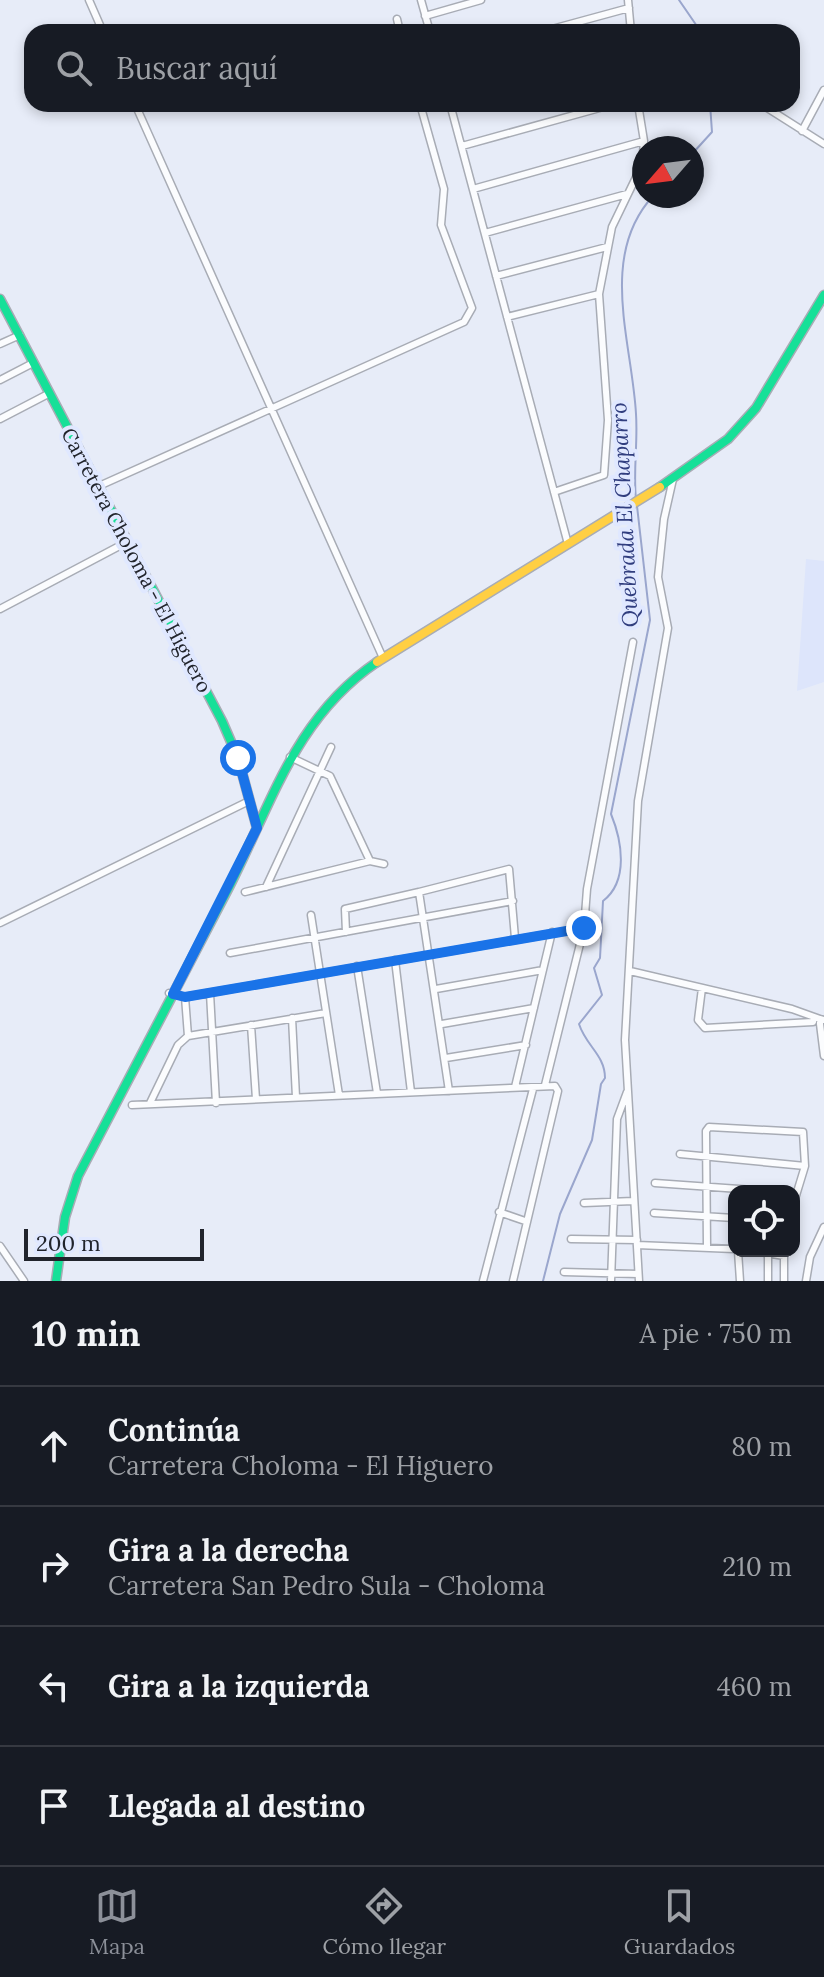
<!DOCTYPE html>
<html lang="es">
<meta charset="utf-8">
<style>
:root{--surface:#171b24;--page:#242831;--text:#f1f3f6;--muted:#9ea1a6;--line:#363941;--accent:#8c9099}
body{margin:0;font-family:Lora,serif;background:var(--page);color:var(--text)}
.controls{position:absolute;right:24px;bottom:24px;display:grid;overflow:hidden;border-radius:16px;box-shadow:0 4px 12px #0003}
.controls button{width:72px;height:72px;display:grid;place-items:center;padding:0;border:0;border-bottom:2px solid var(--line);background:var(--surface);color:var(--text);font:40px sans-serif}
.compass{position:absolute;left:632px;top:136px;width:72px;height:72px;border-radius:50%;background:var(--surface);box-shadow:0 4px 12px #0003;rotate:242deg}
.scale{position:absolute;left:24px;bottom:20px;width:180px;box-sizing:border-box;padding-left:8px;border:4px solid #21242c;border-top:0;font-size:22px;line-height:28px;white-space:nowrap;color:#21242c;-webkit-text-stroke:6px #e0e8ff;paint-order:stroke}
.stop{position:absolute;width:24px;height:24px;margin:-18px;border:6px solid #1a73e8;border-radius:50%;background:#fff}
.stop.end{background:#1a73e8;border-color:#fff;box-shadow:0 2px 8px #0008}
.list{margin:0;padding:0;list-style:none}
h2{display:flex;justify-content:space-between;align-items:center;height:104px;margin:0;padding:0 32px;font-size:34px}
h2 small{font-size:26px;font-weight:400;color:var(--muted)}
.list li{display:grid;grid-template-columns:52px 1fr auto;gap:24px;align-items:center;box-sizing:border-box;height:120px;padding:0 32px;border-top:2px solid var(--line)}
.list b{display:block;font-size:30px;white-space:nowrap}
.list p{margin:0;font-size:26px;white-space:nowrap;color:var(--muted)}
.list em{font-size:26px;font-style:normal;color:var(--muted)}
.icon{flex:none;width:44px;height:44px;fill:none;stroke:currentColor;stroke-width:2;stroke-linecap:round;stroke-linejoin:round}
.map{position:relative;flex:none;width:824px;height:1281px;overflow:hidden}
.search{position:absolute;background:var(--surface);box-shadow:0 4px 12px #0003;left:24px;right:24px;top:24px;height:88px;display:flex;align-items:center;gap:20px;box-sizing:border-box;padding:0 28px;border-radius:24px;color:var(--muted);font-size:30px}
.sheet{height:584px;background:var(--surface)}
nav{display:flex;justify-content:space-around;align-items:center;box-sizing:border-box;height:112px;border-top:2px solid var(--line);background:var(--surface);font-size:22px;color:var(--muted)}
nav a{display:grid;justify-items:center;gap:4px}
nav .on{color:var(--accent)}
.map>svg:first-child{display:block}
.built{fill:#dde5fb}
.lines{fill:none;stroke-linecap:round;stroke-linejoin:round}
.stream{stroke:#9aa6cd;stroke-width:2}
.street-casing{stroke:#a8acb5;stroke-width:9}
.fast-casing{stroke:#a8acb5;stroke-width:11}
.slow-casing{stroke:#a8acb5;stroke-width:11}
.street{stroke:#fbfcfe;stroke-width:6}
.fast{stroke:#16e098;stroke-width:8}
.slow{stroke:#ffcf43;stroke-width:8}
.route{stroke:#1a73e8;stroke-width:10}
.labels{text-anchor:middle;dominant-baseline:central;stroke-width:8;stroke-linejoin:round;paint-order:stroke}
.street-label{font-size:20px;fill:#21242c;stroke:#e0e8ff}
.water-label{font-size:22px;font-style:italic;fill:#313e7f;stroke:#e0e8ff}
</style>
<div class="map">
<svg width="824" height="1281" viewBox="0 0 824 1281">
<rect width="100%" height="100%" fill="#e7ecf8"/>
<path class="built" d="M806,559L824,561V682L797,691Z"/>
<g class="lines">
<path class="stream" d="M679,0L701,32
M692,154L712,132L710,104
M636,499C633,471 638,442 636,414C632,342 598,256 653,196
M543,1281L560,1214L592,1140L601,1084L605,1078C605,1055 586,1046 579,1024L602,995L594,968L600,958L603,901C629,881 622,841 611,814L650,620L637,506"/>
<g class="street-casing">
<path id="street" d="M89,0L103,32
M421,0L430,32
M628,0L631,32
M425,16L481,0
M397,19L400,32
M541,32L629,8
M135,104L383,658
M450,104L568,544
M761,104L824,144
M802,131L824,90
M462,146L614,104
M473,189L644,141
M485,233L627,194
M496,276L607,247
M507,317L599,294
M0,344L20,335
M0,380L33,363
M0,419L50,393
M99,486L464,322L472,308L441,225L444,189L420,104
M554,492L604,475L608,420L599,294L612,227L642,165L644,141L638,104
M0,609L127,542
M290,757L330,776L370,861
M266,887L331,747
M245,892L370,861L384,864
M419,892L509,869L515,938
M311,915L339,1095
M0,923L249,801
M346,932L345,909L419,892L449,1091
M230,953L513,901
M395,960L411,1092
M357,966L377,1093
M630,971L792,1009L820,1019
M702,988L698,1020L705,1028L813,1022L814,1017
M436,989L543,970
M169,993L185,997L584,928
M210,993L216,1103
M292,1018L296,1097
M824,1020L820,1019V1024L824,1056
M442,1024L534,1008
M251,1025L256,1099
M188,1036L326,1013
M446,1058L526,1045
M545,1085L584,928L587,889L633,642
M515,1087L552,932
M150,1103L178,1045L188,1036L185,997
M132,1105L555,1086L558,1091L513,1281
M680,1154L805,1166
M655,1183L768,1191
M584,1203L633,1201
M499,1212L525,1221
M654,1213L734,1218
M571,1239L637,1240
M637,1245L734,1249
M0,1246L24,1281
M707,1247L706,1131L709,1127L803,1132L805,1166L794,1202
M738,1251L740,1281
M754,1251L784,1256
M784,1251V1281
M564,1272L638,1274
M483,1281L533,1089
M611,1281L617,1119L627,1092
M639,1281L625,1040L638,801L668,628L658,577L664,519L673,479
M768,1281V1252
M806,1281L810,1257L824,1227"/>
</g>
<g class="fast-casing">
<path id="fast" d="M0,299L222,721L238,758L257,828
M660,487L728,439L756,408L824,295
M56,1281L65,1217L78,1176C128,1081 177,986 227,891C271,806 294,718 377,662"/>
</g>
<g class="slow-casing">
<path id="slow" d="M377,662L660,487"/>
</g>
<use href="#street" class="street"/>
<use href="#fast" class="fast"/>
<use href="#slow" class="slow"/>
</g>
<g class="lines">
<path class="route" d="M238,758L257,828L173,994L185,997L584,928"/>
</g>
<g class="labels">
<g class="street-label">
<text transform="translate(137 560) rotate(62)">Carretera Choloma - El Higuero</text>
</g>
<g class="water-label">
<text transform="translate(624 515) rotate(-93)">Quebrada El Chaparro</text>
</g>
</g>
</svg>
<div class="controls">
<button><svg class="icon" aria-label="locate" viewBox="0 0 24 24"><circle cx="12" cy="12" r="6"/><path d="M12 2v4M12 18v4M2 12h4M18 12h4"/></svg></button>
</div>
<svg class="compass" viewBox="-18 -18 36 36"><path d="M0-13l5 13h-10z" fill="#e53935"/><path d="M0 13l5-13h-10z" fill="#9ea1a6"/></svg>
<div class="scale">200 m</div>
<div class="stop" style="left:238px;top:758px"></div>
<div class="stop end" style="left:584px;top:928px"></div>
<div class="search"><svg class="icon" aria-label="search" viewBox="0 0 24 24"><circle cx="10" cy="10" r="6"/><path d="M15 15l6 6"/></svg>Buscar aquí</div>
</div>
<section class="sheet">
<h2>10 min<small>A pie · 750 m</small></h2>
<ul class="list">
<li><svg class="icon" aria-label="ahead" viewBox="0 0 24 24"><path d="M12 20V5M6 11l6-6 6 6"/></svg><div><b>Continúa</b><p>Carretera Choloma - El Higuero</p></div><em>80 m</em></li>
<li><svg class="icon" aria-label="right" viewBox="0 0 24 24"><path d="M7 20v-9h11M14 6l5 5-5 5"/></svg><div><b>Gira a la derecha</b><p>Carretera San Pedro Sula - Choloma</p></div><em>210 m</em></li>
<li><svg class="icon" aria-label="left" viewBox="0 0 24 24"><path d="M17 20v-9H6M10 6l-5 5 5 5"/></svg><div><b>Gira a la izquierda</b></div><em>460 m</em></li>
<li><svg class="icon" aria-label="arrive" viewBox="0 0 24 24"><path d="M6 21V4h12l-3 4 3 4H6"/></svg><div><b>Llegada al destino</b></div></li>
</ul>
</section>
<nav>
<a class="on"><svg class="icon" aria-label="map" viewBox="0 0 24 24"><path d="M3 6l6-2 6 2 6-2v14l-6 2-6-2-6 2zM9 4v14M15 6v14"/></svg>Mapa</a>
<a><svg class="icon" aria-label="directions" viewBox="0 0 24 24"><path d="M12 3l9 9-9 9-9-9zM9 14v-3h6M13 9l2 2-2 2"/></svg>Cómo llegar</a>
<a><svg class="icon" aria-label="saved" viewBox="0 0 24 24"><path d="M7 4h10v16l-5-4-5 4z"/></svg>Guardados</a>
</nav>
